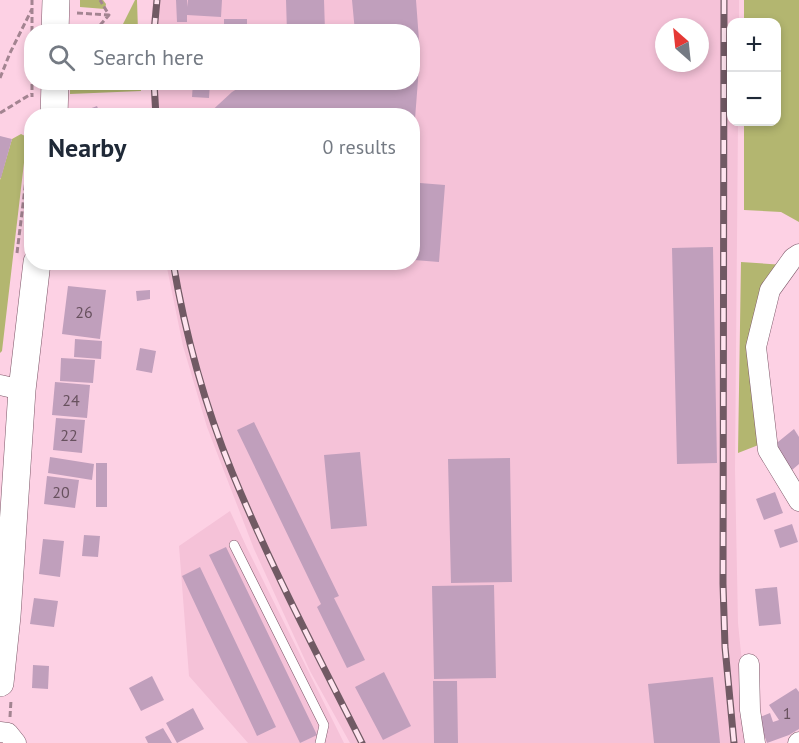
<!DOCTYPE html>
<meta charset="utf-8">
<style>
:root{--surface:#fff;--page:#f2f2f3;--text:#1f2937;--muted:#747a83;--line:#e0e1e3}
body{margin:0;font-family:"PT Sans",sans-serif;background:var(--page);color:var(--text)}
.controls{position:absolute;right:18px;top:18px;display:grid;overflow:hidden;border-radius:12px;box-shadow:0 3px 9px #0003}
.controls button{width:54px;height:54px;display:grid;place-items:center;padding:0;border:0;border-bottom:2px solid var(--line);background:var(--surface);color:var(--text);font:30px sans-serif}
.compass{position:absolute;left:655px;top:18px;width:54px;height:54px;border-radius:50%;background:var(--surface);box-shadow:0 3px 9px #0003;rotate:333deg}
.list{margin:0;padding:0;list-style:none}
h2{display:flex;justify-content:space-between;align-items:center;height:78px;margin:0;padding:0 24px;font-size:26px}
h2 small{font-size:20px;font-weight:400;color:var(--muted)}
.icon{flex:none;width:33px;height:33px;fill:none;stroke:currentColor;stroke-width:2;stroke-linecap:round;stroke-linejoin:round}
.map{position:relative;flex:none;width:799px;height:743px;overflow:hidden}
.search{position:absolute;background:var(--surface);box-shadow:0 3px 9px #0003;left:24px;top:24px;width:396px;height:66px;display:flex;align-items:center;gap:15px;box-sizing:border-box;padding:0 21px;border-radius:24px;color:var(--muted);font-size:22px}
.panel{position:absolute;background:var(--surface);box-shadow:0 3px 9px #0003;left:24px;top:108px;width:396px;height:162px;border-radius:24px}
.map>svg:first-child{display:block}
.built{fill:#f5c2d8;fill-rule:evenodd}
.forest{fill:#b3b670}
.building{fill:#c09fbc}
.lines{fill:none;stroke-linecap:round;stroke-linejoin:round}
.service-casing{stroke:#7d5768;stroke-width:10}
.minor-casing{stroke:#7d5768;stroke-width:21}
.secondary-casing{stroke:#7d5768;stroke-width:28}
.path{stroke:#a38491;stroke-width:3;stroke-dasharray:6 3;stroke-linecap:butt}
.service{stroke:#fff;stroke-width:9}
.minor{stroke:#fff;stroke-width:20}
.secondary{stroke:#fff;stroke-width:27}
.rail-casing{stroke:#715a64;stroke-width:7}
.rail{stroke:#ffe4ef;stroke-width:4.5;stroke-dasharray:14;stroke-linecap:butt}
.labels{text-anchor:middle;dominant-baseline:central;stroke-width:5;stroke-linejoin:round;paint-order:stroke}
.number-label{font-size:16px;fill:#67515e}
</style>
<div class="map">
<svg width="799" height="743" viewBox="0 0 799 743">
<rect width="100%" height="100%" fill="#fdd1e4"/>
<path class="built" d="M153,0H739V22H732V122H738L735,470L738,623L750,743H350L310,671L254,549L207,427L183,346L166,263L412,262V116L152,115L150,83L412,82V32L151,31ZM664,27H700V63H664Z
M230,511L247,548L344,743H248L189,676L179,546Z"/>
<path class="forest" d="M80,0H103L106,4L105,9L80,7Z
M135,0H137L138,31H71V27L123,24Z
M744,0H799V222L781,212L744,210V122H776V22H744Z
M70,83H141V91L70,94Z
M21,134L27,137L2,351L0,353V180L12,139Z
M741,262L785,265L766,288L761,444L738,453Z"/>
<path class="building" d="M176,0H187V7L188,0H222L221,17L187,15V22H177Z
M286,0H324L325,31L287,32Z
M352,0H416L420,54L414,132H412V116H206L232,92L248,82H412V32H355Z
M224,19H247V32H224Z
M193,82H210L209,98L192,97Z
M97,106L101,116H82L81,112Z
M0,136L12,139L1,178H0Z
M420,183L445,185L439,262L414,260Z
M713,247L717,463L677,464L672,248Z
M68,286L106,290L100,339L62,334Z
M150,290V299L137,301L136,291Z
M75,339L102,341L101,359L74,357Z
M140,348L156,351L152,373L136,370Z
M61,358L95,360L93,383L60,381Z
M55,382L90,385L87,418L52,415Z
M56,418L85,420L82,453L53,450Z
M254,422L339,596L334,598L365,660L347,668L317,607L321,604L237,430Z
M794,429L799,437V464L792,470L773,446Z
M360,452L367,526L331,529L324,455Z
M50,457L94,464L92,480L48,473Z
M510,458L512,582L451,583L448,459Z
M96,463H107V507H96Z
M47,476L79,480L75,508L44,504Z
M775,492L783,513L764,520L756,499Z
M792,524L798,542L780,548L774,530Z
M84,535L100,536L98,557L82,556Z
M43,539L64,541L60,577L39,574Z
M226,547L317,735L300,743L209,555Z
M200,567L276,727L257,736L182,576Z
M494,585L496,678L434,679L432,586Z
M777,587L781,624L759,626L755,589Z
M34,598L58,601L54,627L30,624Z
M33,665L49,666L48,689L32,688Z
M384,672L411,726L383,740L355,687Z
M152,676L164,700L141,711L129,688Z
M713,677L720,743H654L648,684Z
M433,681H457L458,743H434Z
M796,688L799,692V729L789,735L767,743L760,724L762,722L760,717L770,713L773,722L779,720L769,705Z
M193,708L204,729L177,743L166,723Z
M163,728L172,743H148L145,737Z"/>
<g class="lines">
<g class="service-casing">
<path id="service" d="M234,545L324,725L320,743"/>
</g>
<g class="minor-casing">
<path id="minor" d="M799,254L793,258L770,290L756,347L768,450L799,501
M0,385L22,390
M749,664L750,710L755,743
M0,732L8,733L16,743
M798,743L799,742"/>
</g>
<g class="secondary-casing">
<path id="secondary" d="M55,32L56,0
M54,116L55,82
M0,683L7,616L22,390L37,262"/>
</g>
<path class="path" d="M77,13L109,15L100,0
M32,32V0
M94,32L109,15
M32,66V97
M0,78L10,53L32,9
M0,113L31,94
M17,253L32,131
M10,717L11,700"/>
<use href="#service" class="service"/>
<use href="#minor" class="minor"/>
<use href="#secondary" class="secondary"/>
<g class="rail-casing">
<path id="rail" d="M724,0L723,584L725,647L734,743
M154,32L157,0
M154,82L156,116
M173,262C185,333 205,406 232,472C270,565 317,654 362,743"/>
</g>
<use href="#rail" class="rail"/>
</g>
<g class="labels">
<g class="number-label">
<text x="84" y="312">26</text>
<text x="71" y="400">24</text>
<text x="69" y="435">22</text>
<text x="61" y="492">20</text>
<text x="787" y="713">1</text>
</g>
</g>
</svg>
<div class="controls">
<button>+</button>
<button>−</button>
</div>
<svg class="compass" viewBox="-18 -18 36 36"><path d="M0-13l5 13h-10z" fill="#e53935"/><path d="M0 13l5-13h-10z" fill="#747a83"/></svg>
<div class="search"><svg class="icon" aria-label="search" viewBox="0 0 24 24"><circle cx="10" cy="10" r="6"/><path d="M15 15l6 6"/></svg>Search here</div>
<section class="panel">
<h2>Nearby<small>0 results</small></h2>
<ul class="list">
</ul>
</section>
</div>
